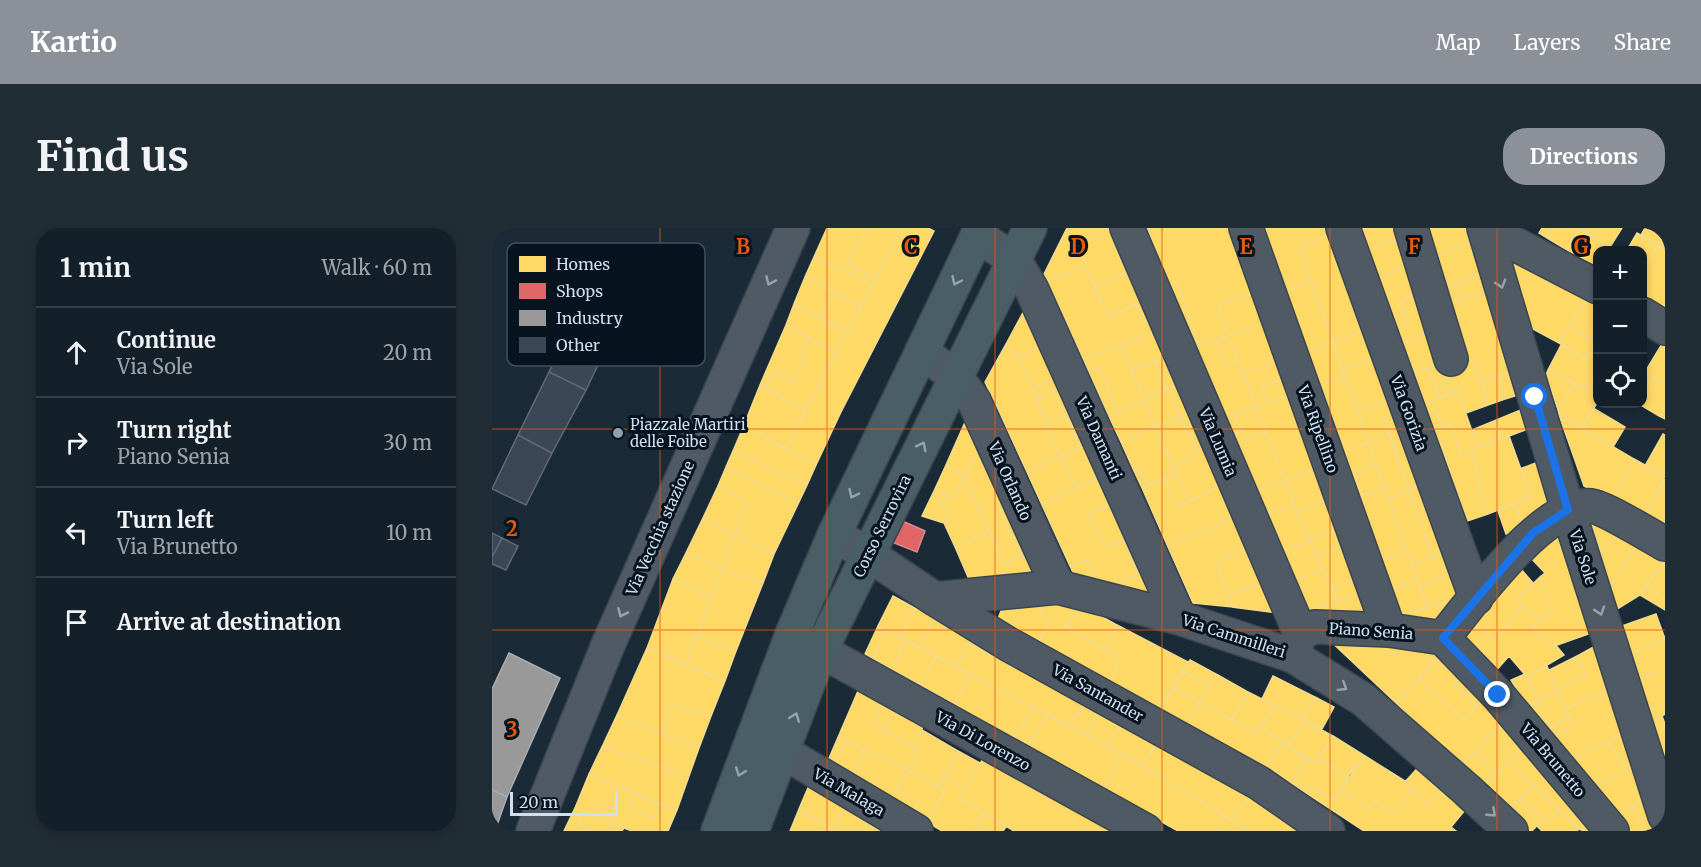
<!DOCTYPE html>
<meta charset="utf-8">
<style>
:root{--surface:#142029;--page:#212d35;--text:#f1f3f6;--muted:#9da3a8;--line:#333e46;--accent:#8c9099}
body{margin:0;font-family:Merriweather,serif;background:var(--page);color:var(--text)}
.controls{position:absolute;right:18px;top:18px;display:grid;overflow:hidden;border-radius:12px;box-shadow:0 3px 9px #0003}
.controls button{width:54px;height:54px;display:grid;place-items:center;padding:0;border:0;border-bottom:2px solid var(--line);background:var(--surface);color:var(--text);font:30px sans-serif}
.scale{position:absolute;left:18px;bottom:15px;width:108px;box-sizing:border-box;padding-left:6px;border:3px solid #cfdfef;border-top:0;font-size:16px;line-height:21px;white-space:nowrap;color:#cfdfef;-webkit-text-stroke:4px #07131e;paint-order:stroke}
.stop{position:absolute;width:18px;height:18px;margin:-14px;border:4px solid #1a73e8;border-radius:50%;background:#fff}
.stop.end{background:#1a73e8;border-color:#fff;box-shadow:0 2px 6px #0008}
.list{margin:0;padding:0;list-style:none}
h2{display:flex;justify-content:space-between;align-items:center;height:78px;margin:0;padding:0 24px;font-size:26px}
h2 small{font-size:20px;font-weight:400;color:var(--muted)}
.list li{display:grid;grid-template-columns:39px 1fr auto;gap:18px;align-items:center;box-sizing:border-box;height:90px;padding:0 24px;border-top:2px solid var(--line)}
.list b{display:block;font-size:22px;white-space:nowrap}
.list p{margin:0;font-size:20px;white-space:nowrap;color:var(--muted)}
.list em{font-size:20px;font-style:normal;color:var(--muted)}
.icon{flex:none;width:33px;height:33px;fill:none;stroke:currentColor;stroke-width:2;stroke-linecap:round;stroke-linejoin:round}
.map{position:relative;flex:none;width:1173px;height:603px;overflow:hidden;border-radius:24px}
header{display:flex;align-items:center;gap:36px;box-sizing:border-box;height:84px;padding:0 30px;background:var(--accent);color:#fff}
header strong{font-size:28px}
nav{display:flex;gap:33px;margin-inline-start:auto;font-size:21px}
.intro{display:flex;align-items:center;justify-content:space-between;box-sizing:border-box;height:144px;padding:0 36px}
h1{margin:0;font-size:42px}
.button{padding:15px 27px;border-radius:24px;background:var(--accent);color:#fff;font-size:21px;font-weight:700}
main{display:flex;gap:36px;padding:0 36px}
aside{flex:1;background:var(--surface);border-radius:24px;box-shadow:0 3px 9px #0003}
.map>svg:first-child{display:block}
.homes{fill:#ffd966;stroke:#f1db8f;stroke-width:1.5}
.shops{fill:#e06666;stroke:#db8a8f;stroke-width:1.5}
.industry{fill:#999;stroke:#a9aeb3;stroke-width:1.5}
.building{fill:#3b4656;stroke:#616a77;stroke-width:1.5}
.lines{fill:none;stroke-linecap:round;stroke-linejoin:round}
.minor-casing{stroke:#394550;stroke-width:36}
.major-casing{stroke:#394550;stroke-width:36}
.minor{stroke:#4f5a64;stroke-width:33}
.major{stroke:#4a5e66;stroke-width:33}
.oneway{stroke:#95a3b0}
.oneway2{stroke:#93a5b1}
.route{stroke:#1a73e8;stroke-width:8}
.grid{fill:none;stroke:#e8590c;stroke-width:1.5;stroke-opacity:0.55}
.poi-dot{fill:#90a0af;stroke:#07131e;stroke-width:2}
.labels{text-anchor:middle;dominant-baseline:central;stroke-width:6;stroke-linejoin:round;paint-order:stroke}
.street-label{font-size:15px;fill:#cfdfef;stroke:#07131e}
.poi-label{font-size:15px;fill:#cfdfef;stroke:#07131e;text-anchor:start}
.key{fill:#07131e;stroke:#43505d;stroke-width:1.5}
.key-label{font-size:16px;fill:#cfdfef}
.grid-label{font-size:20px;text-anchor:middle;font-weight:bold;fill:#e8590c;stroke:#07131e;stroke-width:6;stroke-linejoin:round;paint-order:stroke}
</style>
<header>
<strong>Kartio</strong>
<nav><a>Map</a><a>Layers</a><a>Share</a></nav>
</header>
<div class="intro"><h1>Find us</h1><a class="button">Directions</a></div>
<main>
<aside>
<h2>1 min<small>Walk · 60 m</small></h2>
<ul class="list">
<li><svg class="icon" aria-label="ahead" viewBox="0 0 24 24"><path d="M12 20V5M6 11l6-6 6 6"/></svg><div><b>Continue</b><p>Via Sole</p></div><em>20 m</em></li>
<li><svg class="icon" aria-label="right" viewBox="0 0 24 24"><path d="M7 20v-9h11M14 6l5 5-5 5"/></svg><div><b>Turn right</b><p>Piano Senia</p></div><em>30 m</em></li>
<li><svg class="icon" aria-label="left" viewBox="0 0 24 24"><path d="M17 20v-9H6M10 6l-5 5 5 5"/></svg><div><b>Turn left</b><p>Via Brunetto</p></div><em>10 m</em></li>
<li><svg class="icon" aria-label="arrive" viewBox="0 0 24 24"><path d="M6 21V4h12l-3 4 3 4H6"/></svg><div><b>Arrive at destination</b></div></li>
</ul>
</aside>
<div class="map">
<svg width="1173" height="603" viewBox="0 0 1173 603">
<rect width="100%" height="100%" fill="#1b2a37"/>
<path class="homes" d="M335,0H371L374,2L355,35L383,51L380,57L322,29Z
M371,0H410L383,51L355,35L374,2Z
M410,0H436L442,3L349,184L324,237L294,221Z
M575,0H622L587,17L595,39L555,52L552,46Z
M622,0L627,12L621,15L635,44L602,58L587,17Z
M655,0H737L760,66L726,77L736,108L707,117L685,54L676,58Z
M770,0H840L842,6L807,19L819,54L791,64Z
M867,0H908L911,10L874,21Z
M930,0H976L980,14L939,31Z
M1050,0H1061L1055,10L1047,5Z
M1061,0H1088L1075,22L1055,10Z
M1088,0H1130L1118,19Z
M1153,0H1173V4L1166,18L1149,7Z
M1087,1L1118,19L1116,22H1106L1105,42L1075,22Z
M1173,4V22L1166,18Z
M1145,5L1152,9L1145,22H1135Z
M842,6L875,101L841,114L807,19Z
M1152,9L1166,18L1152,40L1150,39V22H1145Z
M911,10L919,36L884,51L874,21Z
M627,12L639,42L635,44L621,15Z
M980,14L990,46L948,61L939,31Z
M1166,18L1173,22V79L1170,83L1150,71V39L1152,40Z
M322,29L380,57L369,79L313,49Z
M1018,29L1097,65L1067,115L1039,100Z
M919,36L928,64L909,73L917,95L901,102L884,51Z
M595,39L616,89L644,76L653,93L660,90L665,102L629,118L591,131L555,52Z
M639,42L652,73L616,89L602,58Z
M990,46L995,64L970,71L964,55Z
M313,49L342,64L329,90L302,76Z
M685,54L707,117L698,119L676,58Z
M819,54L841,114L812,124L791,64Z
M964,55L970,71L952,77L948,61Z
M342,64L369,79L355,104L329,90Z
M928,64L940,102L905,116L901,102L917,95L909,73Z
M995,64L1019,143L990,155L982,132L970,136L952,77Z
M1097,65L1106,70V116L1077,98Z
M760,66L772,96L736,108L726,77Z
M652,73L660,90L653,93L644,76Z
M302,76L355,104L344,125L294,97Z
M534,79L551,117L526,128L513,118Z
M772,96L785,133L751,145L736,108Z
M294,97L316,110L307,128L314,132L301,154L282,144L274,159L268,157Z
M1077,98L1104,115L1093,132L1067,115Z
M875,101L885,129L850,142L841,114Z
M665,102L676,128L639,142L629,118Z
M940,102L950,134L916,148L905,116Z
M736,108L746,133L732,138L725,112Z
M316,110L344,125L314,183L274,159L282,144L301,154L314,132L307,128Z
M1173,111V155L1153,144Z
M725,112L732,138L746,133L764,179L728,191L698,119Z
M841,114L853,149L823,158L812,124Z
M1104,115L1106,116V144L1096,162L1056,142L1069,117L1093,132Z
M551,117L566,149L540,160L526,128Z
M513,118L526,128L569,228L535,244L493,154Z
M629,118L653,172L626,185L608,139L596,143L591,131Z
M676,128L687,154L675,161L663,134Z
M885,129L900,171L866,184L850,142Z
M982,132L996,177L974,185L966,163L960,165L953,142Z
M785,133L791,150L770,158L775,175L764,179L751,145Z
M663,134L675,161L653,172L639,142Z
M950,134L953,144L947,147L954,167L947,170L937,140Z
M608,139L626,185L617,189L596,143Z
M937,140L947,170L926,179L916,148Z
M1056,142L1083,155L1066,182L1054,147Z
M1019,143L1026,167L1013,171L1006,148Z
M953,144L960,165L954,167L947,147Z
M1106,144V167L1096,162Z
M1153,144L1162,149L1150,168V147Z
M1006,148L1013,171L996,177L990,155Z
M566,149L582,183L573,187L561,162L545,170L540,160Z
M853,149L876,214L846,226L823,158Z
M1162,149L1173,155V177L1167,188L1147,176H1150V168Z
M791,150L797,167L775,175L770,158Z
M687,154L700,183L688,189L678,159Z
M1083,155L1106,167V173L1090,201L1067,187L1066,182Z
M268,157L314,183L294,221L252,197Z
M678,159L688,189L663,198L653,172Z
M561,162L573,187L555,195L545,170Z
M966,163L986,220L969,228L959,196L951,200L944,181L929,187L926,179Z
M797,167L823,242L793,252L764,179Z
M900,171L905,185L891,189L898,206L876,214L866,184Z
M653,172L663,198L629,214L617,189Z
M1173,177V191L1167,188Z
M764,179L774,204L740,219L736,209L750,203L742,186Z
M1101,180L1133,199L1121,219L1090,201Z
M944,181L951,200L936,206L929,187Z
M1031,181L1036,201L1009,211L1002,193Z
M582,183L597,215L588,219L573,187Z
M700,183L731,257L697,274L681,239L707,226L688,189Z
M905,185L929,256L917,262L891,189Z
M742,186L750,203L736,209L728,191Z
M573,187L588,219L569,228L555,195Z
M1067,187L1142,231L1121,274L1092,258Z
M688,189L707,226L681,239L663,198Z
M474,192L488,222L472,249L454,237Z
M1002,193L1009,211L986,220L980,202Z
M959,196L969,228L979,223L989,255L986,256L996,286L975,293L948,214L940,217L936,206Z
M252,197L324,237L315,257L241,223Z
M663,198L684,245L656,258L648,241L642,243L629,214Z
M774,204L793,252L759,265L740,219Z
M898,206L917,262L897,271L876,214Z
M1171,206L1173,207V248L1153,238Z
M1017,208L1039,269L996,286L986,256L989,255L979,223Z
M876,214L884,236L861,245L871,268L862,271L846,226Z
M948,214L975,293L968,295L940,217Z
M597,215L611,247L584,260L569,228Z
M488,222L518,279L507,283L531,328L512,336L472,249Z
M241,223L315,257L306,276L234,239Z
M569,228L584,260L550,277L535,244Z
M1142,231L1173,248L1153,291L1121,274Z
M1046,234L1059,277L1030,295L1023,276L1039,269L1028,241Z
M884,236L893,260L871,268L861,245Z
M454,237L472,249L461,270L443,261Z
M234,239L306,276L282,326L243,307L256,273L226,258Z
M648,241L656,258L650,260L642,243Z
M823,242L834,272L805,284L793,252Z
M684,245L697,274L685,279L672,251Z
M472,249L497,302L464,321L452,295L459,283L449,276L454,266L461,270Z
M605,250L617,276L596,287L612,320L632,312L646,346L617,359L605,357L597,332L578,338L550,277Z
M672,251L685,279L731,257L744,288L676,319L650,260Z
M1173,251V301L1153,291Z
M793,252L803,278L769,287L759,265Z
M929,256L952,324L940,329L917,262Z
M226,258L256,273L243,307L211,290Z
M893,260L915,323L886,334L862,271Z
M443,261L454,266L449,276L459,283L452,295L430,288Z
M917,262L940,329L920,337L897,271Z
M834,272L845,301L818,313L805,284Z
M623,274L639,308L612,320L596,287Z
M1023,276L1032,299L1014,306L1006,283Z
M803,278L818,313L786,324L769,287Z
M518,279L540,325L531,328L507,283Z
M1096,285L1132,303L1108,324Z
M744,288L757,319L723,335L737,367L740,379L701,375L676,319Z
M211,290L243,307L230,341L194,325Z
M845,301L852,318L825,328L818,313Z
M497,302L512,336L540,325L551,346L479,356L464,321Z
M1132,303L1148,311L1118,359L1108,324Z
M1067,304L1099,405L1060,419L1040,398L1062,381L1048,349L1053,345L1039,330Z
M243,307L282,326L271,355L230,341Z
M639,308L655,342L646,346L632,312Z
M1148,311L1173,332L1148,367L1125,381L1118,359Z
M818,313L831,342L799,354L786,324Z
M852,318L864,351L840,361L825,328Z
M757,319L772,353L737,367L723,335Z
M915,323L926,352L896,362L886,334Z
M952,324L959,345L928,359L920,337Z
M194,325L230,341L219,370L181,351Z
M597,332L605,357L585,353L578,338Z
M1173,332V371L1153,359Z
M1028,340L1041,355L1024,372L1031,378L1002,413L980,395Z
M230,341L271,355L244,423L205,409Z
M655,342L667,369L617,359Z
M831,342L845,373L813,384L799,354Z
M959,345L967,370L935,380L928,359Z
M1048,349L1062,381L1048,392L1024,372Z
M181,351L219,370L194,437L155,420Z
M864,351L869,365L845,373L840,361Z
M926,352L935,380L906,389L896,362Z
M772,353L785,385L740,379L737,367Z
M1153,359L1173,371V382L1148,367Z
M869,365L881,395L813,384Z
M401,368L423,380L409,410L386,398Z
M967,370L946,403L906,389Z
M513,373L554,375L548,386L559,391L546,416L505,393Z
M554,375L589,377L573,398L613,422L628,427L618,456L546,416L559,391L548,386Z
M589,377L625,397L613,422L573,398Z
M1031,378L1048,392L1040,398L1060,419L1063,416L1072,427L1035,449L1017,428L1002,445L966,411L980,395L1002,413Z
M423,380L443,390L428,420L409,410Z
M1164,386L1173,411L1138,425L1130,398Z
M443,390L480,409L464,439L428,420Z
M625,397L696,434L668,483L618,456L628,427L613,422Z
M386,398L393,402L381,431L373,426Z
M393,402L412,411L402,443L381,431Z
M830,405L881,407L901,428L918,411L941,435L904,475Z
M881,407L918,411L901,428Z
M205,409L244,423L233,453L194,437Z
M480,409L546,451L476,416Z
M412,411L444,428L428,457L402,443Z
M918,411L949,426L941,435Z
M1173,411V442L1145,449L1138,425Z
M476,416L546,451L596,470L577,498L464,439Z
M1103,418L1117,462L1073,481L1065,463L1094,448L1085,428Z
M155,420L233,453L219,488L179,476L169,506L125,487Z
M949,426L971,447L962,456L985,478L973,492L927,451Z
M444,428L478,446L463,477L428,457Z
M1085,428L1094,448L1065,463L1057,442Z
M698,432L724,446L717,458L690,443Z
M1055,438L1065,463L1048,473L1035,449Z
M1173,442V486L1159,495L1145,449Z
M690,443L717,458L708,474L681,459Z
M478,446L541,479L522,511L463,477Z
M724,446L756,464L740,492L708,474Z
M1033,446L1048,473L1035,479L1019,452Z
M971,447L993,468L985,478L962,456Z
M781,448L823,469L811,492L770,471Z
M927,451L973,492L993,468L1014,492L969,538L904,475Z
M369,456L391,469L382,497L426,522L416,542L354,512L343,539L335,535Z
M681,459L708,474L696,497L668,483Z
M1117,462L1131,505L1080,532L1059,510L1082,497L1073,481Z
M1065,463L1077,488L1059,499L1043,475Z
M756,464L784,478L764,505L740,492Z
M391,469L403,476L393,504L382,497Z
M823,469L842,479L830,501L811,492Z
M596,470L611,478L594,507L577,498Z
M708,474L764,505L768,499L791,514L774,539L696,497Z
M1043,475L1059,499L1054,503L1035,479Z
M179,476L219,488L207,520L169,506Z
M403,476L433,493L423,520L393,504Z
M611,478L632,491L615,518L594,507Z
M784,478L815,494L795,517L768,499Z
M541,479L555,486L537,519L522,511Z
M555,486L630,526L611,561L537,519Z
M125,487L169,506L207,520L197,548L110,519Z
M1077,488L1082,497L1059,510L1054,503Z
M1170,488L1173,496V536L1159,495Z
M632,491L668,512L649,537L615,518Z
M1014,492L1035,515L1004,546L983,524Z
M815,494L841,508L824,536L795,517Z
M430,502L466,523L445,559L416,542L426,522L423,520Z
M1131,505L1141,540L1135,543L1115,513Z
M841,508L873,528L857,547L826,532Z
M354,512L372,521L361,550L343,539Z
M668,512L759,567L739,592L649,537Z
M1115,513L1135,543L1102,559L1080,532Z
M791,514L815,532L800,556L774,539Z
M1035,515L1101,603H1092L1087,601L1017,533Z
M110,519L197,548L185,582L97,546Z
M372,521L416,542L398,572L361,550Z
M466,523L488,535L473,562L452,548Z
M983,524L1004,546L992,559L969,538Z
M494,525L631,603H522L468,571Z
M630,526L733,588L724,603H686L611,561Z
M873,528L913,553L912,555L920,562L902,586L883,573L878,581L849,561Z
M815,532L824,536L826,532L857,547L843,572L817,558L814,565L800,556Z
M933,532L955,554L936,576L912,555Z
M1017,533L1041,557L1016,582L992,559Z
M1141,540L1152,572L1125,587L1102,559Z
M416,542L453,563L435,594L421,585L427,573L404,562Z
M97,546L144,566L138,580L162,590L168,576L185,582L176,603H140L132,600L120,595L125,582L108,575L103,588L83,580Z
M452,548L473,562L468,571L492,585L484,597L494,603H450L435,594L453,563L445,559Z
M955,554L978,576L959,599L964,603H872L814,565L817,558L843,572L849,561L878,581L883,573L902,586L920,562L936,576Z
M318,555L353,574L343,603L307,581Z
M1041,557L1067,582L1055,595L1028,571Z
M404,562L427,573L421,585L398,572Z
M144,566L168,576L162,590L138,580Z
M759,567L811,603H757L739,592Z
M1028,571L1051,591L1040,603H1037L1016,582Z
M1152,572L1162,603H1153L1140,579Z
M353,574L377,588L371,603H343Z
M108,575L125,582L120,595L103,588Z
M1140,579L1153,603H1136L1125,587Z
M83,580L91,583L86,596L102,603H72Z
M307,581L341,603H298Z
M1067,582L1087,601L1085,603H1050L1045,598L1051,591L1055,595Z
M91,583L120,595L117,603H102L86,596Z
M492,585L514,599L511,603H494L484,597Z
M377,588L404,603H371Z
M733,588L739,592L757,603H724Z
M120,595L132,600L130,603H117Z"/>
<path class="shops" d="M408,292L433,303L425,324L400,314Z"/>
<path class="industry" d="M17,425L68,450L15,569L0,562V461Z
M0,562L15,569L3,603H0Z"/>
<path class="building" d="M79,100L115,118L94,162L57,144Z
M57,144L94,162L60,225L26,207Z
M26,207L60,225L34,277L0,261Z
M0,305L10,310L0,329Z
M10,310L26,318L14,342L0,336V329Z"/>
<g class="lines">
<g class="minor-casing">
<path id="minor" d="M635,0L808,405L801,428
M754,0L897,402
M851,0L984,370
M919,0L959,131
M992,0L1076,282L1173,588
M992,0L1106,59
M485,8L522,31L540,62L687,390
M1150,86L1173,100
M430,124L464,149L482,173L566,359
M342,307L376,326L443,371L516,416L767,555L836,603
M443,371L566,359L687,390L801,428L872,472L975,562L1019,603
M808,405L823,399L897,402L951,410C979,375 1053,273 1099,278C1111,279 1159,308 1173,316
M304,409L654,603
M951,410L1006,467L1120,603
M266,509L424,603
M41,603L116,417L301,0"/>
</g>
<g class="major-casing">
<path id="major" d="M226,603L300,406L342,307L489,0
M260,603L329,422L538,0"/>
</g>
<use href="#minor" class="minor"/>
<use href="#major" class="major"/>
</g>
<defs><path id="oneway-chevron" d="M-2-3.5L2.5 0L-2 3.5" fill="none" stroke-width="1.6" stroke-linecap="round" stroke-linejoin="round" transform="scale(1.5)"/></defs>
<g class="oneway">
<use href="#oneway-chevron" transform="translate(278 53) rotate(114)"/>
<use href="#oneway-chevron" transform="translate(1009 56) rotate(73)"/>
<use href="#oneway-chevron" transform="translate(1108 383) rotate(72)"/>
<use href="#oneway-chevron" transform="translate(130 385) rotate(114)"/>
<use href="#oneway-chevron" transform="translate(851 459) rotate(32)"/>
<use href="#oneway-chevron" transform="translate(1000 585) rotate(43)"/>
</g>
<g class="oneway2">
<use href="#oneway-chevron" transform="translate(464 53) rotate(115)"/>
<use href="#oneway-chevron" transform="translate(430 218) rotate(-63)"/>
<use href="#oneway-chevron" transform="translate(361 266) rotate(116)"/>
<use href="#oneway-chevron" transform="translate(303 489) rotate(-69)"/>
<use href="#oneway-chevron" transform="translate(248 544) rotate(111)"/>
</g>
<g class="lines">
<path class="route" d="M1006,467L951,410L1041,305L1076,282L1043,169"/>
</g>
<path class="grid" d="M168,0V603M335,0V603M503,0V603M670,0V603M838,0V603M1005,0V603M0,201H1173M0,402H1173"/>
<circle class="poi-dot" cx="126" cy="205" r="6"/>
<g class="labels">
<g class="street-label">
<text transform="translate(917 185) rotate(70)">Via Gorizia</text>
<text transform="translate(826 201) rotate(70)">Via Ripellino</text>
<text transform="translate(607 210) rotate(66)">Via Damanti</text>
<text transform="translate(726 214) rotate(67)">Via Lumia</text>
<text transform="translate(518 253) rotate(66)">Via Orlando</text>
<text transform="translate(390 298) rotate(-64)">Corso Serrovira</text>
<text transform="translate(168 300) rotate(-66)">Via Vecchia stazione</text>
<text transform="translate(1091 329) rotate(72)">Via Sole</text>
<text transform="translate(879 403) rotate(4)">Piano Senia</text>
<text transform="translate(742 408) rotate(18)">Via Cammilleri</text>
<text transform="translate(606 465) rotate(29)">Via Santander</text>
<text transform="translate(491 513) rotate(29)">Via Di Lorenzo</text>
<text transform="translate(1061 532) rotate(50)">Via Brunetto</text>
<text transform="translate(357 564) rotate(30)">Via Malaga</text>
</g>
<g class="poi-label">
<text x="138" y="196">Piazzale Martiri<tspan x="138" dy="17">delle Foibe</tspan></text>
</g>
</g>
<rect x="15" y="15" width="198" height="123" rx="9" class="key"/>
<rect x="27" y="28" width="27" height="16" fill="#ffd966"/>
<rect x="27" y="55" width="27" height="16" fill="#e06666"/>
<rect x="27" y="82" width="27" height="16" fill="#999"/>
<rect x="27" y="109" width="27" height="16" fill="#3b4656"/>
<g class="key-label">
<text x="64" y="42">Homes</text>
<text x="64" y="69">Shops</text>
<text x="64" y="96">Industry</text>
<text x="64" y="123">Other</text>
</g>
<g class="grid-label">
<text x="251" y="26">B</text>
<text x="419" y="26">C</text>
<text x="586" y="26">D</text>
<text x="754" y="26">E</text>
<text x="922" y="26">F</text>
<text x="1089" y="26">G</text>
<text x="20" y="308">2</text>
<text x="20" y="509">3</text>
</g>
</svg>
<div class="controls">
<button>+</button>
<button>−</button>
<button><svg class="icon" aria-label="locate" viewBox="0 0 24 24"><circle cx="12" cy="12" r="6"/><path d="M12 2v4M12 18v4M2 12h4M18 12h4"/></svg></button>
</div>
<div class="scale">20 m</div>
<div class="stop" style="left:1043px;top:169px"></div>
<div class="stop end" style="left:1006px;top:467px"></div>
</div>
</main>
